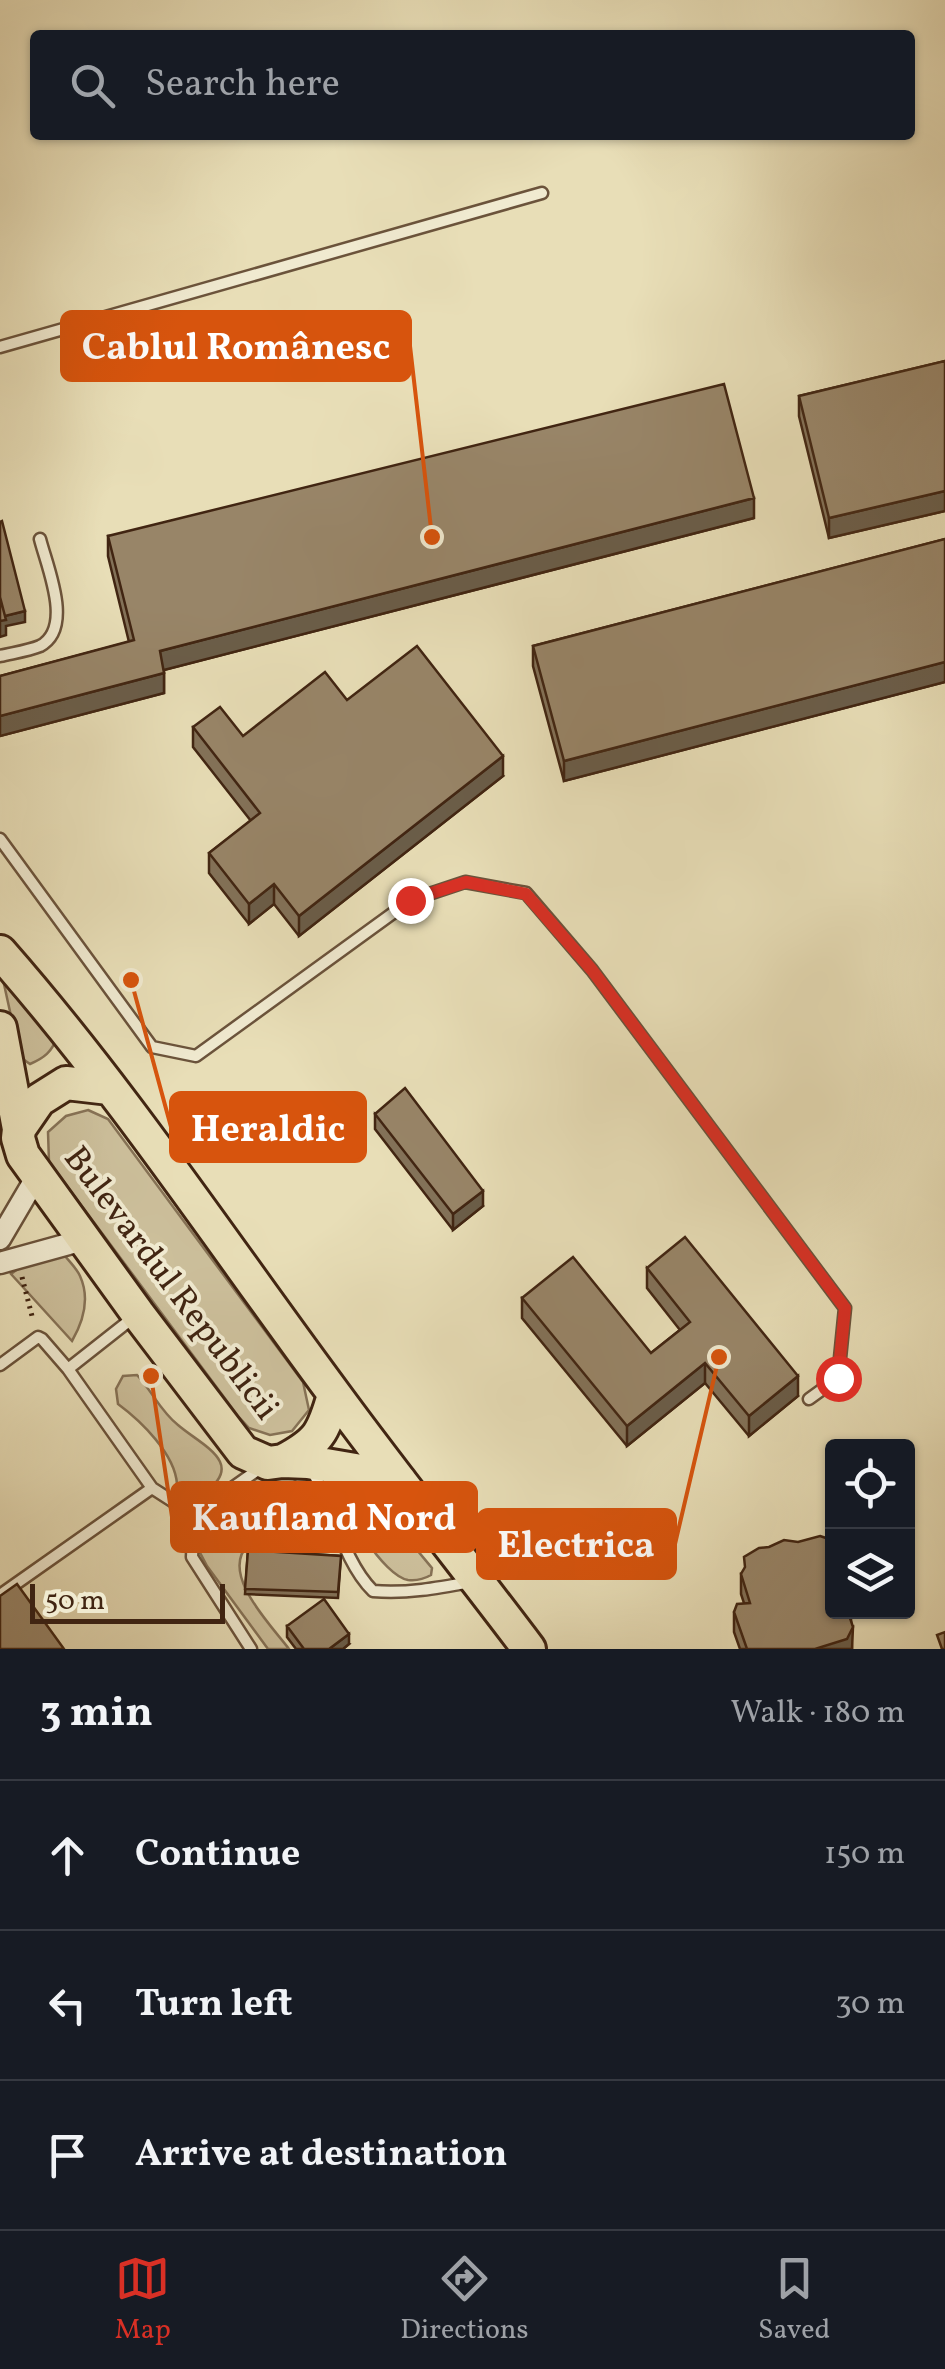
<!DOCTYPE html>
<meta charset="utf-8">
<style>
:root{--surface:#171b24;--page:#242831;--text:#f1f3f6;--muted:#9ea1a6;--line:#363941;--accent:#d93025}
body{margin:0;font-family:Vollkorn,serif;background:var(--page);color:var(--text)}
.controls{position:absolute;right:30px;bottom:30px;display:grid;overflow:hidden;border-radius:10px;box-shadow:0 2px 8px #0004}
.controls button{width:90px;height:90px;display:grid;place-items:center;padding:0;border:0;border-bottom:2px solid var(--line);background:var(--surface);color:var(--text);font:50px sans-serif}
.scale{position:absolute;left:30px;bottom:25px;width:195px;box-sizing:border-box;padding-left:10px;border:5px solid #412512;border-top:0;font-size:28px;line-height:35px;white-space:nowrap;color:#412512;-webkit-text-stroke:8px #f0ead0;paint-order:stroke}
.stop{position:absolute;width:30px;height:30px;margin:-22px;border:8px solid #d93025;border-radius:50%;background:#fff}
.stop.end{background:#d93025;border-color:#fff;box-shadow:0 2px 10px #0008}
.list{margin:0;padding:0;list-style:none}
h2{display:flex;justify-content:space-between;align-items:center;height:130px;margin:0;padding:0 40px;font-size:42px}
h2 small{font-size:32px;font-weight:400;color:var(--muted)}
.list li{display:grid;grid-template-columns:65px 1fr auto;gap:30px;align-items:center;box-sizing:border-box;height:150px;padding:0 40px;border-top:2px solid var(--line)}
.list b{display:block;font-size:38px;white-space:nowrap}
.list em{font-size:32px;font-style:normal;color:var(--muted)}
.icon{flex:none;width:55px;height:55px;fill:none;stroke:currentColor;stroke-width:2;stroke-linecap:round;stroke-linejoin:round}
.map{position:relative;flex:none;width:945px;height:1649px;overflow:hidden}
.search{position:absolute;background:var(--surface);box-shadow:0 2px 8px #0004;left:30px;right:30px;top:30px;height:110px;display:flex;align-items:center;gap:25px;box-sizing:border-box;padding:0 35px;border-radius:10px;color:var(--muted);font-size:38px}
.sheet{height:580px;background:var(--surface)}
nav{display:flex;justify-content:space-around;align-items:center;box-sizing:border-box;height:140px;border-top:2px solid var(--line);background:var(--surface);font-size:28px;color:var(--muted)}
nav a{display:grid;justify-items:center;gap:5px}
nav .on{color:var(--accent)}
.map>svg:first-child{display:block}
.green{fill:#ccbf9b;stroke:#867256;stroke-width:2.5}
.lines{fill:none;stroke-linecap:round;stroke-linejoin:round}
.service-casing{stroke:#6b533b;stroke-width:15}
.minor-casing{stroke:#6b533b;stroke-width:25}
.primary-casing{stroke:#412512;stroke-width:38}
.path{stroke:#412512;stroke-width:5;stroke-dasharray:2.5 5;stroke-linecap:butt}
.service{stroke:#f0ead0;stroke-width:10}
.minor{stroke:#f0ead0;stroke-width:20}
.primary{stroke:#e8deb7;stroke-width:32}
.wall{fill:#837259;stroke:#412512;stroke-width:2.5}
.shaded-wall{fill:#6a5d49;stroke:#412512;stroke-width:2.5}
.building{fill:#988568;stroke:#412512;stroke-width:2.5}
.route{stroke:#d93025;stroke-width:12}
.labels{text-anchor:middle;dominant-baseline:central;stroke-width:8;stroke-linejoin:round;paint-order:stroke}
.street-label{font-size:35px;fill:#412512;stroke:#f0ead0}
.leader{fill:none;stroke:#d7540d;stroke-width:4}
.callout-dot{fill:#d7540d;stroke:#f0ead0;stroke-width:4}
.callout{fill:#d7540d;stroke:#d7540d;stroke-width:4}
.callout-label{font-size:38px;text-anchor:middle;font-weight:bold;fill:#fff}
</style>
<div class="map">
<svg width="945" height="1649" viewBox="0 0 945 1649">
<rect width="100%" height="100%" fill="#e8deb7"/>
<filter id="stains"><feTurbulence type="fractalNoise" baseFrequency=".002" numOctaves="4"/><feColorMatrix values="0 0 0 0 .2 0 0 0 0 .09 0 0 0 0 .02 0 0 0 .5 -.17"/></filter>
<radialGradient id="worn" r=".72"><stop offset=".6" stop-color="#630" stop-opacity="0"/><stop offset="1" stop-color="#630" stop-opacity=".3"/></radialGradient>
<path class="green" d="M0,966L57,1037C52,1052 44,1058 30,1064L20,1057Z
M88,1110L108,1119L303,1382L309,1410L292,1431L270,1435L249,1428L238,1416L49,1162L48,1132L66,1116Z
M45,1256H65C70,1262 77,1269 80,1276C90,1298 83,1322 72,1341L11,1274L27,1262Z
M137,1375C152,1391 161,1412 178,1425C201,1445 247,1463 204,1493L190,1492L177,1484C175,1454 141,1421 118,1404L116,1389L123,1376Z
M288,1469L299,1487L298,1504C282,1518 263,1530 248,1545C219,1574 272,1626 289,1649H268L207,1566L197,1547L196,1539L199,1525L204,1513L264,1472Z
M348,1482H354C383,1508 407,1538 432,1568L431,1575C424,1579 416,1581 408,1580C384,1576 341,1509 344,1485Z"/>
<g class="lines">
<g class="service-casing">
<path id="service" d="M0,347L542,193
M0,656C12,653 28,651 40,646C74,628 47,567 40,539
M0,839L152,1047L196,1056L411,900L465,882L526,893L592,970L845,1308L838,1378L809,1399
M0,1365L38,1337L42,1339L68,1369L152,1488L194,1515L192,1557L251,1649
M68,1369L134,1317
M313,1472C334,1510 343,1561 373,1591C406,1594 438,1588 470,1582
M194,1515L262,1467
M0,1595L152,1488"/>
</g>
<g class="minor-casing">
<path id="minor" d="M0,1239L37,1176
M0,1263L83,1240"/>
</g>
<g class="primary-casing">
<path id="primary" d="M0,952C122,1091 225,1247 335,1395C398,1481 465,1564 529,1649
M0,1028L19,1129L18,1138L23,1155L138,1314L243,1452L268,1463L283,1461L308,1462L355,1470L400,1481
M19,1129L39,1100L66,1083L109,1088
M283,1461C319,1442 323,1433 334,1395"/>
</g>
<path class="path" d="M22,1277L33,1320"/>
<use href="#service" class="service"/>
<use href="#minor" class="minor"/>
<use href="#primary" class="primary"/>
</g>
<path class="wall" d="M945,361V511L829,538L799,416V396Z
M754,518L164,670V693L0,736V676L129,642L108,556V536Z
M945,539V682L564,781L533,666V646Z
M347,700L503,776L299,936L274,904L249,924L209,873V853L251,821L193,747V727L243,736Z
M375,1114L483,1206L453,1230L375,1129Z
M647,1268L798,1396L749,1436L705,1383L627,1446L522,1318V1298L651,1353L680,1330L647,1288Z
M248,1550L341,1556L338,1598L245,1594Z
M741,1574L855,1612L851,1619L852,1649H740L734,1632V1612L744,1603L741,1594Z
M287,1626L349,1644L343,1649H296L287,1637Z"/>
<path class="shaded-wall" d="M945,491V511L829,538V518Z
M754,498V518L160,671V651Z
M25,611V622L6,626V635L0,637V621L4,616Z
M945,662V682L564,781V761Z
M164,673V693L0,736V716Z
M503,756V776L299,936V916Z
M274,884V904L249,924V904Z
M483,1191V1206L453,1230V1214Z
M705,1363V1383L627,1446V1426Z
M798,1376V1396L749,1436V1416Z
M853,1627L852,1649H815Z
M349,1634V1644L343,1649H329Z"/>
<path class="building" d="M945,361V491L829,518L799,396Z
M724,384L754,498L160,651L164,673L0,716V676L134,640L108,536Z
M2,521L25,611L5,616L0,597V522Z
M945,539V662L564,761L533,646Z
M0,597L6,620L0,621Z
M417,646L503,756L299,916L274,884L249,904L209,853L260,813L193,727L220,707L243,736L325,672L347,700Z
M405,1088L483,1191L453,1214L375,1114Z
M685,1237L798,1376L749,1416L705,1363L627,1426L522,1298L573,1257L651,1353L690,1322L647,1268Z
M820,1536L832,1540V1612H848L853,1627L847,1639L815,1649H747L734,1612L737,1604L750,1603L741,1574L745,1567L744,1557L759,1548L769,1547L784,1540L798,1542Z
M248,1550L341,1556L338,1592L245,1589Z
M17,1584L64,1649H0V1596Z
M324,1599L349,1634L329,1649H304L287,1626Z
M945,1632V1649H942L937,1635Z"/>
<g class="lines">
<path class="route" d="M410,900L466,882L526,894L592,970L845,1308L838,1378"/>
</g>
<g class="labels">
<g class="street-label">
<text transform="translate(170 1284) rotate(53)">Bulevardul Republicii</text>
</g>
</g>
<path class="leader" d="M432 537L410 346M131 980L171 1127M151 1376L172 1517M719 1357L675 1544"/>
<g class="callout-dot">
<circle cx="432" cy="537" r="10"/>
<circle cx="131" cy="980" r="10"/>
<circle cx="151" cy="1376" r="10"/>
<circle cx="719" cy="1357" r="10"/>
</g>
<g class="callout">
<rect x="62" y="312" width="348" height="68" rx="10"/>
<rect x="171" y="1093" width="194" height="68" rx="10"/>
<rect x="172" y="1483" width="304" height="68" rx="10"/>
<rect x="478" y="1510" width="197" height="68" rx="10"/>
</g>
<g class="callout-label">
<text x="236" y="359">Cablul Românesc</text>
<text x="268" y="1141">Heraldic</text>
<text x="324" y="1530">Kaufland Nord</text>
<text x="576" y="1557">Electrica</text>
</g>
<rect width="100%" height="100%" filter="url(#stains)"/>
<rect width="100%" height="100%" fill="url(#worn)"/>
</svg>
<div class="controls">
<button><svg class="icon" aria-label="locate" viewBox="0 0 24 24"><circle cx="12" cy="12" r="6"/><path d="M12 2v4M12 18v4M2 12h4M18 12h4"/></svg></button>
<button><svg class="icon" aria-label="layers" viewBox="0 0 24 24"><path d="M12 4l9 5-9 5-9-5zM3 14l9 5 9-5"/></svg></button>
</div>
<div class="scale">50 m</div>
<div class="stop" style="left:838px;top:1378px"></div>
<div class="stop end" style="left:410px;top:900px"></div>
<div class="search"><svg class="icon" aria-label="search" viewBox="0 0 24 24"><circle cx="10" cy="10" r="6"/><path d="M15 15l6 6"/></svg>Search here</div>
</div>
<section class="sheet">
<h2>3 min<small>Walk · 180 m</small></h2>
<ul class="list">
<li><svg class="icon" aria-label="ahead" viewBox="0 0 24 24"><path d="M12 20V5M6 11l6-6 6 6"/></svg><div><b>Continue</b></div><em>150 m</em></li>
<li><svg class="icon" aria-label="left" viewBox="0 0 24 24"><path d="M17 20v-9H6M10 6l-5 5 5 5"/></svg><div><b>Turn left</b></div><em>30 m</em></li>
<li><svg class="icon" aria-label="arrive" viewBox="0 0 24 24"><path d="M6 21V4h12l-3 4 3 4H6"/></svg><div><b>Arrive at destination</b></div></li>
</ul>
</section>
<nav>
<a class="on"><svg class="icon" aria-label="map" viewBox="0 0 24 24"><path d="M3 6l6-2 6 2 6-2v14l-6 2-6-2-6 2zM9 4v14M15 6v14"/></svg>Map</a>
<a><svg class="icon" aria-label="directions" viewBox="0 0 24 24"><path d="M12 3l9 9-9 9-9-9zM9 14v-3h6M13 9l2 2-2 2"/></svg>Directions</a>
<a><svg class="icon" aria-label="saved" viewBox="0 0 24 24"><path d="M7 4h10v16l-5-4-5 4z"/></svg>Saved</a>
</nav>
